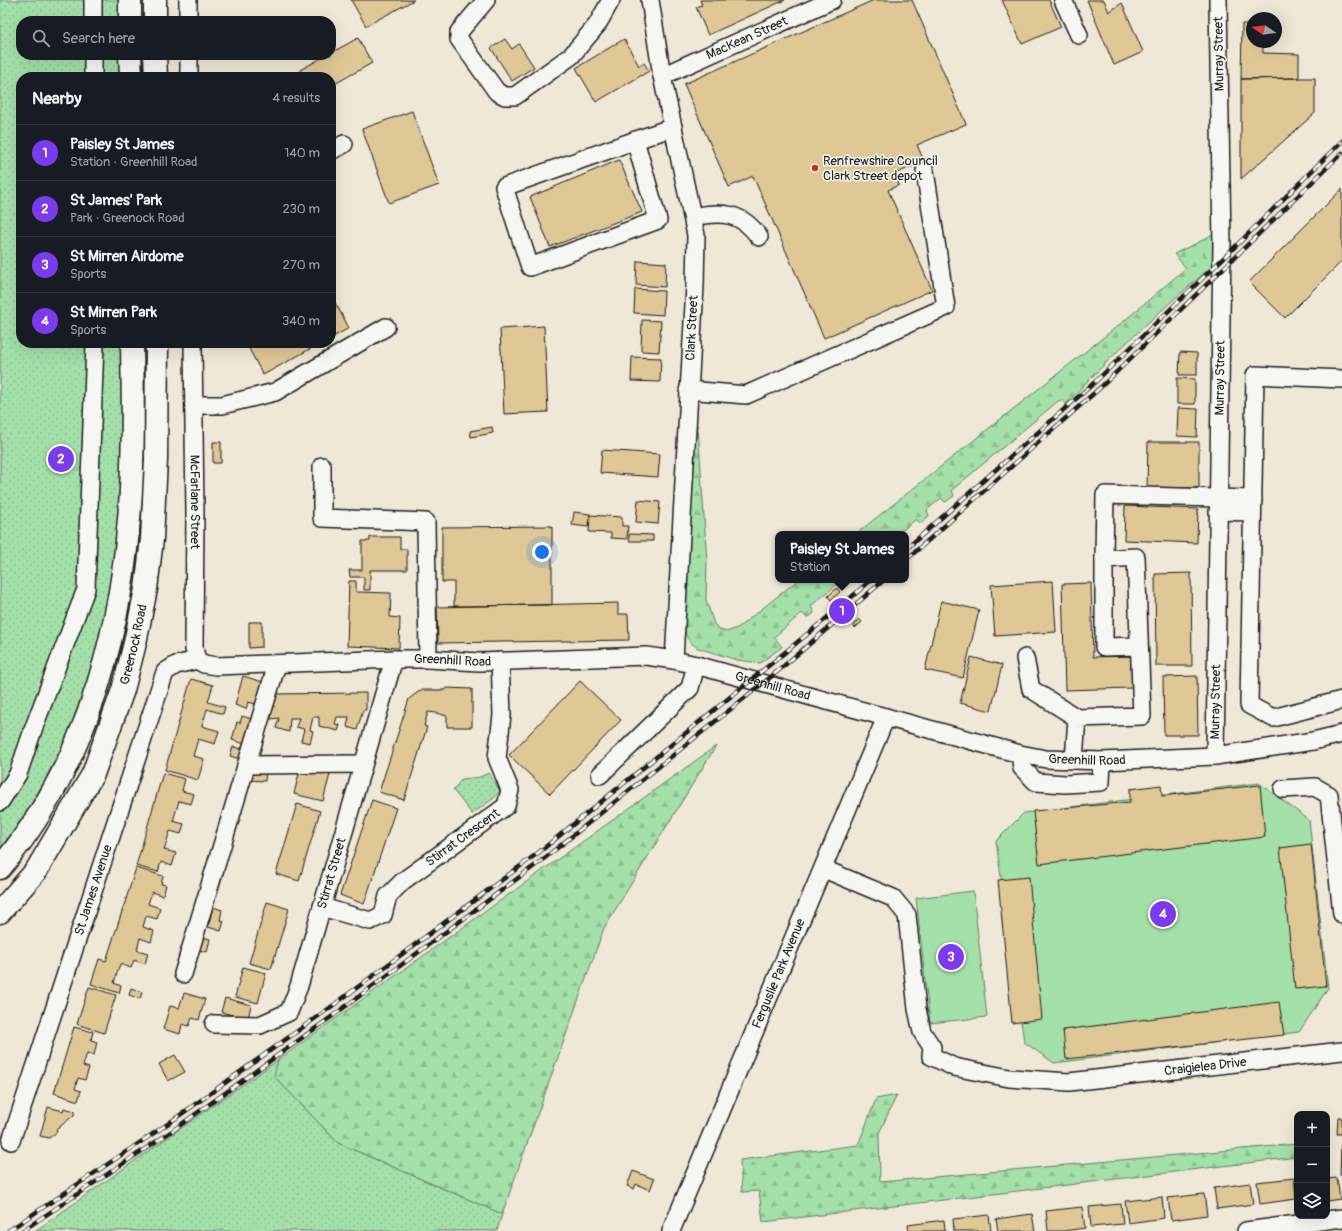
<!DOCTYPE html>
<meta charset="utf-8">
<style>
:root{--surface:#171b24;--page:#20242c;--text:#f1f3f6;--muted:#9ea1a6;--line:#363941;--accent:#7c3aed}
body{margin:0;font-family:Pangolin,sans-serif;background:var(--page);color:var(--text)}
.controls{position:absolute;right:12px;bottom:12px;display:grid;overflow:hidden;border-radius:8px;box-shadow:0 4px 16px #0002}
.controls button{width:36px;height:36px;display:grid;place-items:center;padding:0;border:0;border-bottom:1px solid var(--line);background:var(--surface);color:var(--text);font:20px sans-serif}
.compass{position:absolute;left:1246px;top:12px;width:36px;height:36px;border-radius:50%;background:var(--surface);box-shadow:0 4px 16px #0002;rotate:283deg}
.you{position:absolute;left:542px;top:552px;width:14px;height:14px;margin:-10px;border:3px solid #fff;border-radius:50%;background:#1a73e8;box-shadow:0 0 0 6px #1a73e833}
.badge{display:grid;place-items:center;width:26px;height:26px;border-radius:50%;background:var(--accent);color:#fff;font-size:13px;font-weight:700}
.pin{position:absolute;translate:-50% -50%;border:2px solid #fff;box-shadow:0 1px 4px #0006}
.popup{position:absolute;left:775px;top:531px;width:134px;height:52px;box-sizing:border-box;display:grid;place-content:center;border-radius:8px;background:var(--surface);filter:drop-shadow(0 1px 3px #0005);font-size:13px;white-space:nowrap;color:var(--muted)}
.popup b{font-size:15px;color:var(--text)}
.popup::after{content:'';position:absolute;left:50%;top:100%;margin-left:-8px;border:8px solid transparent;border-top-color:var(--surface)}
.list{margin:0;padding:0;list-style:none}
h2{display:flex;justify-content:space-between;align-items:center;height:52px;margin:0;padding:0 16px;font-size:17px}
h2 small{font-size:13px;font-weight:400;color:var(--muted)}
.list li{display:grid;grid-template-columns:26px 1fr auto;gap:12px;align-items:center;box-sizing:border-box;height:56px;padding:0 16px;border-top:1px solid var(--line)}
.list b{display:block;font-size:15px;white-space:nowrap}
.list p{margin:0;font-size:13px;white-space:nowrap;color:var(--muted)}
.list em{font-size:13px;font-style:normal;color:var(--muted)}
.icon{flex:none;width:22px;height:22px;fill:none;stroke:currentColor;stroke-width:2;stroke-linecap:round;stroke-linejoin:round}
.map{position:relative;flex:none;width:1342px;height:1231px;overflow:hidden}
.search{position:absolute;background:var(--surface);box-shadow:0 4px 16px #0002;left:16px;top:16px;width:320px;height:44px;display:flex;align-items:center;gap:10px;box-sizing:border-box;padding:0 14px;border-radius:16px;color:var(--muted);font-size:15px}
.panel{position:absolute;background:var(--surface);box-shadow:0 4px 16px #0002;left:16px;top:72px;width:320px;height:276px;border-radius:16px}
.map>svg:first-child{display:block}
.grass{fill:url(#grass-dots);stroke:#607e62}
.forest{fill:url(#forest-firs);stroke:#607e62}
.pitch{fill:#a3e1a9;stroke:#607e62}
.building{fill:#e0c796;stroke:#1c1c1c}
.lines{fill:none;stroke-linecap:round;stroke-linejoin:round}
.minor-casing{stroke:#1c1c1c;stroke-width:20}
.major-casing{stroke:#1c1c1c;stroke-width:25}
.minor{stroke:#f6f6f2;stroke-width:17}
.major{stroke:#f6f6f2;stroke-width:22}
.rail-casing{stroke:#1c1c1c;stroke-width:4.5}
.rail{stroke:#f6f6f2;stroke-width:3;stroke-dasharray:9;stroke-linecap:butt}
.poi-dot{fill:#c8321e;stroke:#f6f6f2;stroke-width:1.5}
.labels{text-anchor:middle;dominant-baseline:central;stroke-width:3;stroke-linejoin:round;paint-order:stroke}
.street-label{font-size:13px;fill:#1c1c1c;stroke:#f6f6f2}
.poi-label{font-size:13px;fill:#1c1c1c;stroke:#f6f6f2;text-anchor:start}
</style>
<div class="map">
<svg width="1342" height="1231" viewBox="0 0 1342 1231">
<defs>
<pattern id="grass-dots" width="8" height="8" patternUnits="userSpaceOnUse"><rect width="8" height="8" fill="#a3e1a9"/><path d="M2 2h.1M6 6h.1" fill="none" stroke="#8cc091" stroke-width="1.8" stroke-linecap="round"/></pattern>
<pattern id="forest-firs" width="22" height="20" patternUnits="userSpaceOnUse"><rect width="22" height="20" fill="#a3e1a9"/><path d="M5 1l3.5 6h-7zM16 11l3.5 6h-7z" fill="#8cc091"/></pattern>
</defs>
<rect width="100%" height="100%" fill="#efe8d6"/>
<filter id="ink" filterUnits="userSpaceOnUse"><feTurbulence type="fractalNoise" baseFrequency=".025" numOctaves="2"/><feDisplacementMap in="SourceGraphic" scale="8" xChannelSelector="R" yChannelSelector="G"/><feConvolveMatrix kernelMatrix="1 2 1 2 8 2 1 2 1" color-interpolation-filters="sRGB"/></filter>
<g filter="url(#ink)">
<path class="grass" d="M0,0H122V21H21V55H122L123,77H21V343H123L121,496L117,557L100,654L60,762L0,856Z
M489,773L500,791L494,798L472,814L453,790L462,779L480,777Z
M278,1060L275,1077L338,1143L502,1214L497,1231H35Z"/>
<path class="forest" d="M1214,233V265C1162,308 1112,355 1066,404L1062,400L1058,401L952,490L954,496L947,501L945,502L941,498L927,510L929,516L920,523L917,520H915L898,534H856L1124,321L1186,268L1174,254C1187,247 1202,242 1214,233Z
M694,423L698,426L707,562L706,600L714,624L720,630L727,632L739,627L798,580H842L811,606L814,613L809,617H806L802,613L774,637L782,647L760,663L737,660L698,648C691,644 688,640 685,633Z
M716,746L604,928L502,1214L338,1143L274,1076L278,1060Z
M897,1095L879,1133L880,1182L1297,1144V1157L763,1222L759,1191L742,1192L740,1160L858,1145L876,1099Z"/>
<path class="pitch" d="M1259,783L1309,820L1328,988L1299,1032L1054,1063L1024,1042L996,841L1024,813Z
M973,891L987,1017L930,1023L916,898Z"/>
<path class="building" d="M351,0H414L366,26Z
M700,0H785L708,35L696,7L702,5Z
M874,0H912L966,124L917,145L924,161L895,174L899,185L888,190L932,290L824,338L753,176L729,187L684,84Z
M1002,0H1049L1061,27L1022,44Z
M1087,0H1104L1109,12L1122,3L1143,52L1114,65Z
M1242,24H1252V42H1263V53L1299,54V78L1241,79Z
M358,38L372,63L331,86V77H304L300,70L327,55H331V53Z
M505,39L512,49L519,44L534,67L512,81L491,48Z
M624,39L639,66L644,63L649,71L596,102L576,68Z
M1299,78H1315V113L1241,179V79Z
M412,111L439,185L389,203L362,129Z
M619,160L642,212L550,247L530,197Z
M1342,189V261L1285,318L1249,282Z
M637,261L666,263L665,287L636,285Z
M635,289L664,291L663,315L634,313Z
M331,295L349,328L331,338Z
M642,320L661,321L659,352L641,351Z
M544,326L548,412L504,414L500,329Z
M246,343H321L263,375Z
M1180,352L1197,353V375H1179Z
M632,357L661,358L660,382L631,381Z
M1177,378L1195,379V404H1177Z
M1178,408L1198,409L1197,437L1177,436Z
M492,427L493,433L471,437L470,431Z
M213,442H221V463H213Z
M1148,442H1199V488H1147Z
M602,450L660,454L658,477L600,473Z
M638,500L660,502L658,524L636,522Z
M1125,506L1198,509L1197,543L1124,540Z
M574,512L590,514L588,527L572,525Z
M590,515L622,517V526H628L627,539L611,538V533L589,532Z
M552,526V605L454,606V582H442V527Z
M629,534L653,535V541H629Z
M370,537H400V549H407V570H370V590H364V577H350L349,570H362V541H370Z
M1191,573L1192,666H1156L1155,574Z
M349,581H356V592L391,593L390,617L400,618L399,648L347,646Z
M1053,581L1056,632L995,636L991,585Z
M1091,583L1093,657L1131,656L1132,688L1065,690L1062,584Z
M837,588L840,592L831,600L828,596Z
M941,601L979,610L963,678L925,670Z
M618,603V614H628L629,640L438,643L437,607Z
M859,619L862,622L855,628L853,625Z
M249,622H262V647L249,648Z
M971,657L1002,665L991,711L960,703Z
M243,676L266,683L260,705L248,702L246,709L235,705Z
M1197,676L1198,735H1164L1163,677Z
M191,679L213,685L208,702L225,707L223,714L207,709L202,726L219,731L215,744L198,739L193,756L204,759L198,780L165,770Z
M580,681L621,720L550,794L509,755Z
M446,688L472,689V727H447V716L436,713L428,712L424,726L427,727L404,800L379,792L409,699L421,690H446Z
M366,693V710H363L357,730L347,727L349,717H337L335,724L340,725L338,731L319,726V717H313L310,730L313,731L310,743L301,741L304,729L296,727L299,718H290L289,732L276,728L279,718L271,719V694Z
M242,716L252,719L245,744L232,740L237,722L240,723Z
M233,747L243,749L240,759L230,756Z
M249,768L266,769L265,781L248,780Z
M310,768L330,774L323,801L294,794L299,773L308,775Z
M163,773L185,779L182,791L194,794L191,804L179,801L173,821L184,824L181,834L170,831L164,850L176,853L172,866L161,862L158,872L136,866Z
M1161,785L1162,796L1260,785L1265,837L1039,864L1033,811L1130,802V789Z
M372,800L396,808L364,904L340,895Z
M297,804L320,811L299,881L276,874Z
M1311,844L1326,986L1295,989L1280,848Z
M136,868L163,876L161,884L166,885L163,896L152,892L148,904L160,908L157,919L146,916L143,927L154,931L151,942L140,938L137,950L148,953L145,964L134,960L131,968L120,964L114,983L121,986L119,993L91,984L99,959L106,961Z
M1029,877L1042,1019L1012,1023L998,880Z
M267,902L289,909L271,969L249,963Z
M213,907L222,910L220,920L224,921L221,931L208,927Z
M202,937L210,939L207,952L198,950Z
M243,967L266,973L258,1003L235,997Z
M89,987L116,995L104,1033L77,1024Z
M131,988L142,992L140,999L129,995Z
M184,993L205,999L199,1020L192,1018L189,1026L182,1024L180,1034L163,1029L170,1006L179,1008Z
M225,998L251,1005L248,1019L221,1012Z
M1279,1002L1284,1035L1066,1059L1063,1030Z
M74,1027L93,1032L91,1040L97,1042L94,1055L87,1053L83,1066L89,1068L85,1080L78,1078L75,1089L81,1091L78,1101L54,1093Z
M175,1055L185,1072L168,1081L159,1064Z
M48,1107L63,1111L64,1108L75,1111L74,1115L56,1130L57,1132L49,1138L40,1136Z
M1338,1118H1342V1134H1337Z
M1341,1144H1342V1175H1340Z
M633,1171L654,1179L650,1190L636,1184L634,1189L627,1186Z
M1294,1178L1296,1199L1260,1204L1257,1182Z
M1337,1178L1340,1199L1327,1201V1179Z
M1250,1183L1253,1204L1217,1209L1214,1188Z
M1204,1194L1207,1215L1171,1220L1168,1198Z
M1162,1197L1164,1218L1128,1223L1125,1201Z
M1121,1204L1123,1224L1091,1227L1089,1207Z
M1082,1207L1085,1228L1063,1231H1048L1046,1211Z
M1032,1214L1035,1231H998L996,1219Z
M989,1215L991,1231H954L953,1219Z
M944,1220L945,1231H909L908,1225Z"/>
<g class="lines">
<g class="minor-casing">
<g id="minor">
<path d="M93,0V21"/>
<path d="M188,0V21"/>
<path d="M486,0L459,32V39L497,92L505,96H515L571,56L597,25L611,0"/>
<path d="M650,0L662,76L696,235L695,286L674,660"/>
<path d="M1063,0L1079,35"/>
<path d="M93,55V77"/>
<path d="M189,55V77"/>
<path id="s1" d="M662,76L832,0"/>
<path d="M635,140L658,220L530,267L504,187L673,127"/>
<path d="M331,151L344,144"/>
<path d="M693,217C721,211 742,212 759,237"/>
<path id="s2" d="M193,343L195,514L194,649L197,660"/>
<path d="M1342,379L1255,375L1249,705L1273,718L1342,700"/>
<path d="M688,390L746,395L946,307L925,171"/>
<path d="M194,405H222L275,392L386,327"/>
<path d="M322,466V518L426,522L428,659"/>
<path d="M1218,511L1252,512"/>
<path d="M1104,559L1105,495L1253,499"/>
<path d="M1025,658L1031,689L1077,718"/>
<path id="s3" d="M197,660L204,664L216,666L394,659H428L479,662L646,656L674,660L696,665L1020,754L1046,759L1102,761L1215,756L1313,741L1342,734"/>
<path d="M1020,754L1022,768L1036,782L1065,784L1101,782L1102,761"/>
<path id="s4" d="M1215,756L1222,244L1218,0"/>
<path d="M1074,760L1077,718L1142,716L1136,557L1104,559V647L1139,646"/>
<path d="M246,765L363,764"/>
<path d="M600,775L690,688L696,665"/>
<path d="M1283,789L1315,787L1329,795L1342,914"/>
<path d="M0,802L18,774L34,727L86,589L95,343"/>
<path id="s5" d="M824,869L893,898L907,915L917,1009L922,1032L932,1047L931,1056L954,1067L1009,1078L1069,1082L1342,1051"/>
<path id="s6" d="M322,907L370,921L383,915L388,896L403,881L506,806L510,790L497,758L502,715L500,661"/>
<path d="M183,974L277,664"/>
<path id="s7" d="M214,1024L260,1025L289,1012L299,986L394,659"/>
<path id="s8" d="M11,1141L165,672L176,665L197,660"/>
<path id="s9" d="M671,1231L886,717"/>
<path d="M1246,1231L1342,1218"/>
</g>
</g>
<g class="major-casing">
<g id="major">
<path d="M130,0V21"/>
<path d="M155,21V0"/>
<path d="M130,55L131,77"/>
<path d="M155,55L156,77"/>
<path d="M0,868C82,771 119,644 129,519C134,460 133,401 132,343"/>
<path id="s10" d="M0,912L36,871L93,774L123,690L135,643L146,589L152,539L156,460L157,343"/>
</g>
</g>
<use href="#minor" class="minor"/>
<use href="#major" class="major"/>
<g class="rail-casing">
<path id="rail" d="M906,549L1095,382L1241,241L1342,141
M906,560L1101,387L1342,153
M8,1231L169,1123L331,1007L538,853L772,663L839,608L871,580
M22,1231L172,1131L334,1015L541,861L772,676L884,580"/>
</g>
<use href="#rail" class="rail"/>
</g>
</g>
<circle class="poi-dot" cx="815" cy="168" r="4"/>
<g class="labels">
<g class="street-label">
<text stroke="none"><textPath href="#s1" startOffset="93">MacKean Street</textPath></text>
<text transform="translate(1219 54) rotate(-91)">Murray Street</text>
<text transform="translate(692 328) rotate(-87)">Clark Street</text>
<text stroke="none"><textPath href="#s4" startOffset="378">Murray Street</textPath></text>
<text stroke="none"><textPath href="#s2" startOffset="159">McFarlane Street</textPath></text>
<text stroke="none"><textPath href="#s10" startOffset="303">Greenock Road</textPath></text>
<text stroke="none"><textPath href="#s3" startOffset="257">Greenhill Road</textPath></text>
<text stroke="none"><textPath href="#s3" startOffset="581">Greenhill Road</textPath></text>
<text stroke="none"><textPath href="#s4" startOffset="54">Murray Street</textPath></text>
<text stroke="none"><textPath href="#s3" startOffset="905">Greenhill Road</textPath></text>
<text stroke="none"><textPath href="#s6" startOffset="179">Stirrat Crescent</textPath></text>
<text stroke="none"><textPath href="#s7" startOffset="223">Stirrat Street</textPath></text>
<text stroke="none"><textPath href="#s8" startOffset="264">St James Avenue</textPath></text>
<text stroke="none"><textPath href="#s9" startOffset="279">Ferguslie Park Avenue</textPath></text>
<text stroke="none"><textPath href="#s5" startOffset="521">Craigielea Drive</textPath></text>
</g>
<g class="poi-label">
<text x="823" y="161">Renfrewshire Council<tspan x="823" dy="15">Clark Street depot</tspan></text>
</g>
</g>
</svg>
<div class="controls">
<button>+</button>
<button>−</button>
<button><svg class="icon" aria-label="layers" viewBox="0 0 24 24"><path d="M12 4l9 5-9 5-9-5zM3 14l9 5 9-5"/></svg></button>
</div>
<svg class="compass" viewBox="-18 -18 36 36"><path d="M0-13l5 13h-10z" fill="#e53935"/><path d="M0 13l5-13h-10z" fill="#9ea1a6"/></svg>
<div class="you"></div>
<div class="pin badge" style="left:842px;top:611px">1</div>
<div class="popup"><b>Paisley St James</b>Station</div>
<div class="pin badge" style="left:61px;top:459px">2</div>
<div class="pin badge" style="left:951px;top:957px">3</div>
<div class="pin badge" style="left:1163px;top:914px">4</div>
<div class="search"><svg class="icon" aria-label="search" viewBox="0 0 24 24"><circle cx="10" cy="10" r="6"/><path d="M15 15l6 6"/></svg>Search here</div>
<section class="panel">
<h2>Nearby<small>4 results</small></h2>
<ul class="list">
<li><span class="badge">1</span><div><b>Paisley St James</b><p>Station · Greenhill Road</p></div><em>140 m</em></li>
<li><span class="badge">2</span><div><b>St James' Park</b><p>Park · Greenock Road</p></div><em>230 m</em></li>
<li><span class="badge">3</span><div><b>St Mirren Airdome</b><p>Sports</p></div><em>270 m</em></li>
<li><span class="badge">4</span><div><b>St Mirren Park</b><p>Sports</p></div><em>340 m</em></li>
</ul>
</section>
</div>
